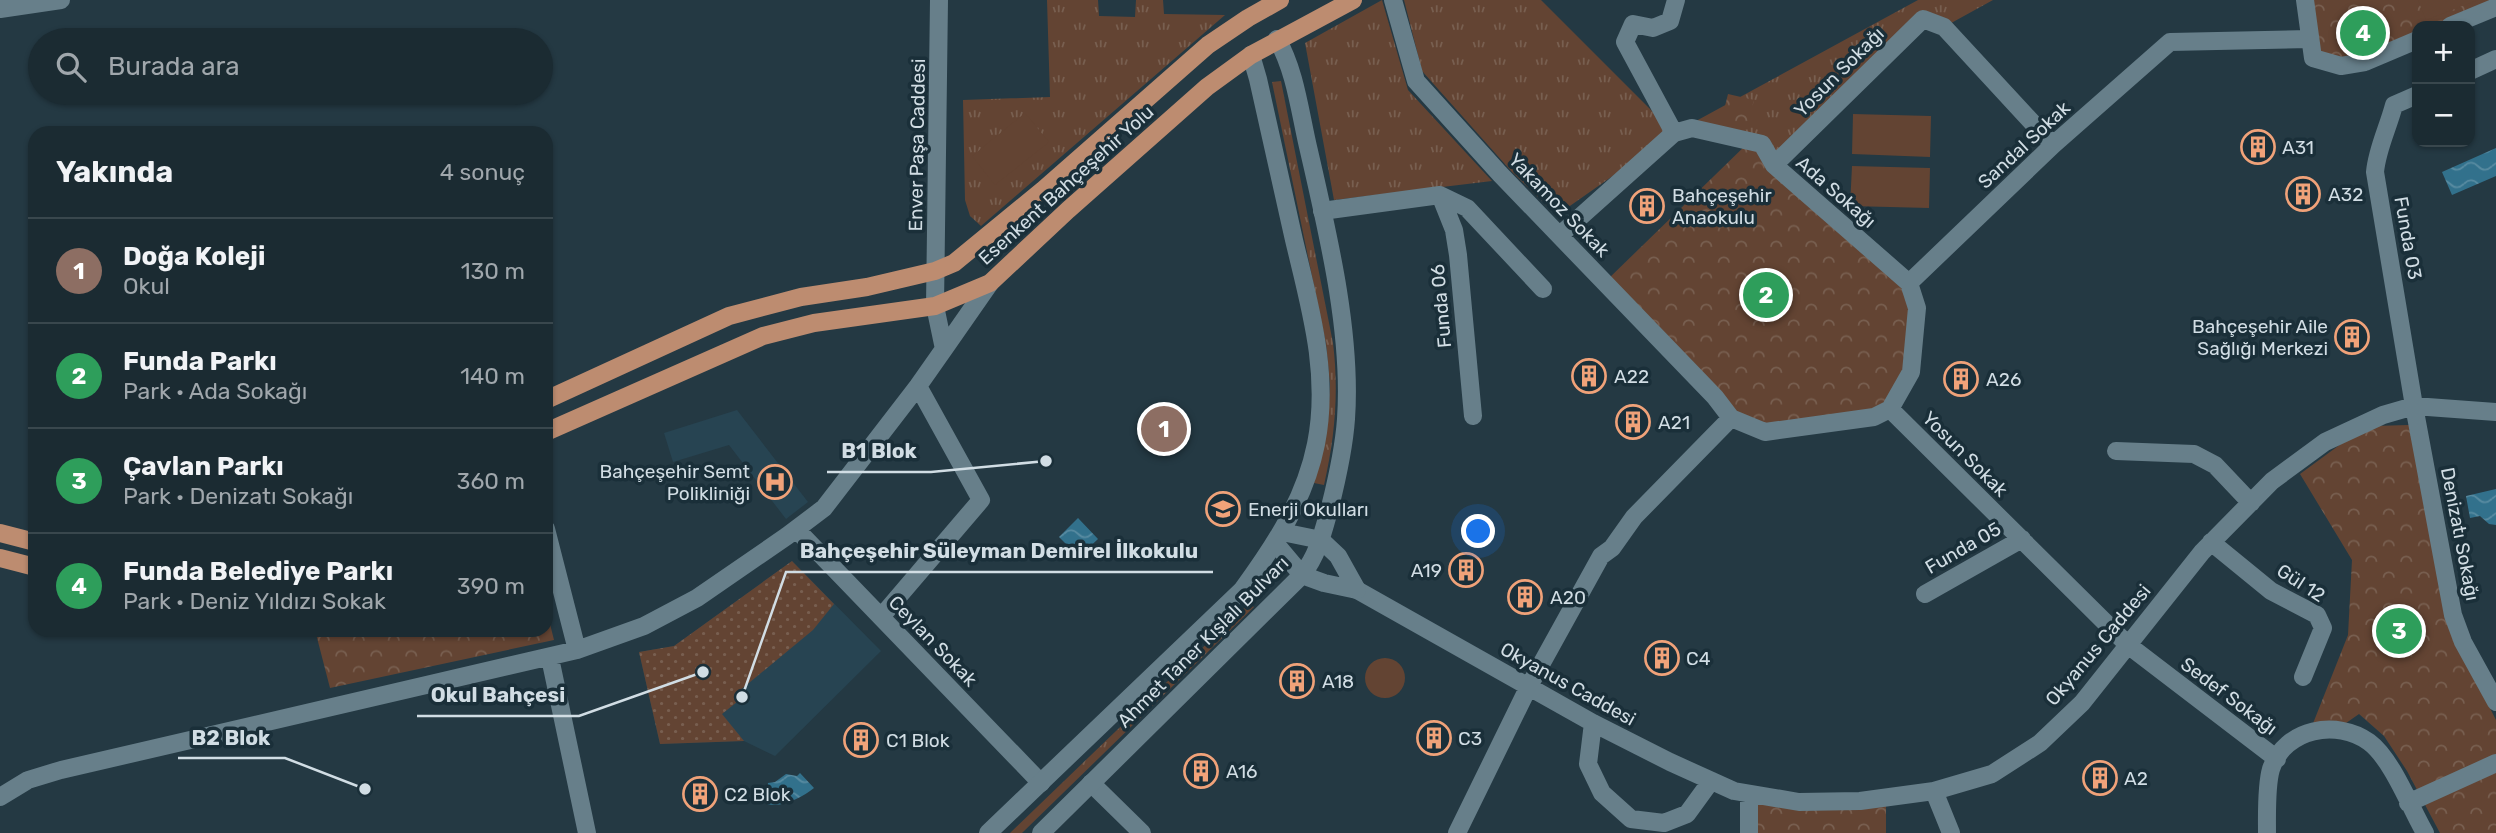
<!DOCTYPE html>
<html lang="tr">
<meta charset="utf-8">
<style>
:root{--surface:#1b2b32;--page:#24333a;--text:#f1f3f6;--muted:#a0a7ac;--line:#39474d;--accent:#8c9099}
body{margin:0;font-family:Rubik,sans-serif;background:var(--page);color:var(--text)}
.controls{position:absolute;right:21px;top:21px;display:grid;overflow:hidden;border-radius:14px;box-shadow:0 2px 5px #0004}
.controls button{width:63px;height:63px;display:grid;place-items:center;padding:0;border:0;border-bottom:2px solid var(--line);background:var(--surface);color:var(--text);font:35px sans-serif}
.you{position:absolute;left:1479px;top:532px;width:24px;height:24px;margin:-18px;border:5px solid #fff;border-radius:50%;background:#1a73e8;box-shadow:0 0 0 10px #1a73e833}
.badge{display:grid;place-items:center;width:46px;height:46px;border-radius:50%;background:var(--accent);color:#fff;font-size:23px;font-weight:700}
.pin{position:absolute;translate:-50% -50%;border:4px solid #fff;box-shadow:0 2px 7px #0006}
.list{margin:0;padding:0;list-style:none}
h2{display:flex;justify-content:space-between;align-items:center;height:91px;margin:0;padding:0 28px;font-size:30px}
h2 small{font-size:23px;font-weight:400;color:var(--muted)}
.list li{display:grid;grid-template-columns:46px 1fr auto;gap:21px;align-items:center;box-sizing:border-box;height:105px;padding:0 28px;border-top:2px solid var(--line)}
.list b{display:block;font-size:26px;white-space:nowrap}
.list p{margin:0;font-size:23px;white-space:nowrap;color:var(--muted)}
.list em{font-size:23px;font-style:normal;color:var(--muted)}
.icon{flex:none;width:38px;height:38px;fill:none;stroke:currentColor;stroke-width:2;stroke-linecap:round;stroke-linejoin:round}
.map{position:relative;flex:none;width:2496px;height:833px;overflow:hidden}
.search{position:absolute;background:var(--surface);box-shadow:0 2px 5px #0004;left:28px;top:28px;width:525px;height:77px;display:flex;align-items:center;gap:18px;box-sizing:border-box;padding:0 24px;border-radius:38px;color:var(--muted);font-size:26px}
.panel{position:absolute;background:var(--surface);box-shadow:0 2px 5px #0004;left:28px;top:126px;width:525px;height:511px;border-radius:21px}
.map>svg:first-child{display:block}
.built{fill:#274452}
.grass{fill:url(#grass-tufts)}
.park{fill:url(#park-crowns)}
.garden{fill:url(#garden-dots)}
.pitch{fill:#634433}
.water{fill:url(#water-waves)}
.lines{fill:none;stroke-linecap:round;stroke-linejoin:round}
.street{stroke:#677f8a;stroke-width:18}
.secondary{stroke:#677f8a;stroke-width:18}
.primary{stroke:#bd8c70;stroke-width:18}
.labels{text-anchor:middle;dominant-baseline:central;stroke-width:7;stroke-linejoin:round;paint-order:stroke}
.street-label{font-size:19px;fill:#d1dde4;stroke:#1a2f39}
.poi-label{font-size:19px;fill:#d1dde4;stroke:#1a2f39;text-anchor:start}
.leader{fill:none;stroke:#d1dde4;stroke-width:2.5}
.callout-dot{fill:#d1dde4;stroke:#1a2f39;stroke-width:2.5}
.callout-label{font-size:21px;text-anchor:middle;font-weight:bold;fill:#d1dde4;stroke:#1a2f39;stroke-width:7;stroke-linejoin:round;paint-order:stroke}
</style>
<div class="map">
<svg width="2496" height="833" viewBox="0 0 2496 833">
<defs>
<pattern id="grass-tufts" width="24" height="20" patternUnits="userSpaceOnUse" patternTransform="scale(1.75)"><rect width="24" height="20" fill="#634433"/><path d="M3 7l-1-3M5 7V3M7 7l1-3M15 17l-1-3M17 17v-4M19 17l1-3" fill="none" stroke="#785f50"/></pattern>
<pattern id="park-crowns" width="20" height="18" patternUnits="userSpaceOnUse" patternTransform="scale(1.75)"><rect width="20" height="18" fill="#634433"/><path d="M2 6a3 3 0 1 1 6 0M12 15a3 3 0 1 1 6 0" fill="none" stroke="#785f50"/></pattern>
<pattern id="garden-dots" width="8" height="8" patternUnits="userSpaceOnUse" patternTransform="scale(1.75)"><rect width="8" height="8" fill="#634433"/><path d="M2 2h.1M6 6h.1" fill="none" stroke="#785f50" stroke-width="1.8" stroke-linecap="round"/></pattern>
<pattern id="water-waves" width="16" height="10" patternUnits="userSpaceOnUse" patternTransform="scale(1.75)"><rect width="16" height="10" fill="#32718c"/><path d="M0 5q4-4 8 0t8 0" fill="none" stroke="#588ba1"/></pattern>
</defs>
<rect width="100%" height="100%" fill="#243943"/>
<path class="built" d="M737,410L808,502L786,519L729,445L673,462L664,433Z
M792,561L881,651L775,756L744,741L660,744L639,652L674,646Z"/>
<path class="grass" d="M1047,0H1098L1099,16L1135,17L1136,0H1163L1164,14L1225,15L981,226L970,216L965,200L963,100L1050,97Z
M1382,0L1408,90L1492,181L1334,200L1305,43Z
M1404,0H1541L1674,133L1918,0H1993L1944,27L1922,19L1774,165L1762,144L1674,133L1557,215L1512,172L1422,71Z
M1281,81L1333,343C1339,392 1335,437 1324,485L1314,483L1328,422L1330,384L1326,344L1272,82Z
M1249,603L1254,607L1022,833H1010Z"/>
<path class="park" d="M2305,0H2496L2450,26H2417V40L2365,62L2313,58Z
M1728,94L1754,100L1747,128L1721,122Z
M1750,141L1909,283L1911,372L1890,409L1765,432L1741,423L1605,282Z
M2409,425L2449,628L2496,720V833H2440L2407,771L2384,736L2359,714L2339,728L2310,731L2348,635L2352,560L2300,474L2349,438L2373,426Z
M546,608L554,640L330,688L315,630H546Z
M1749,794L1886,798V833H1749Z"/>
<path class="garden" d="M792,561L834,604L813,630L738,692L742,698L722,714L744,741L660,744L639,652L674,646Z"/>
<path class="pitch" d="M2418,0H2478L2426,20Z
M1025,113L1049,142L995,185L972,156Z
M1853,114L1931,116L1930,157L1852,154Z
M1852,166L1930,168L1929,208L1850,206Z
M1365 678a20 20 0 1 1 40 0a20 20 0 1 1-40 0Z"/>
<path class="water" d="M2496,148V176L2452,195L2442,172Z
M2496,489V525L2489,524L2480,516L2470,518L2466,496Z
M1078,518L1098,539L1079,557L1059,537Z
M800,773L814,788C800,799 775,812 759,800L767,793L768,783L775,782L786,774L797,776Z"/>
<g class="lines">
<path class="street" d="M1393,0L1416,81L1500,174L1715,397L1731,418L1765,432L1874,417L1890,409
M2305,0L2313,58L2341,66L2365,62L2417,40
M2450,26L2496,7
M2470,71L2496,59
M2417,95L2394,105C2388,128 2377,149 2375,172L2414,406L2453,615L2463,642L2496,702
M1674,133L1625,42L1633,24L1653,28L1670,21L1676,0
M1774,165L1923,19L1944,27L2053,145
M1440,195L1454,230L1458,255L1473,416
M1322,211L1440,195L1467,208L1543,289
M1560,235L1674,133L1692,128L1762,144L1774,165L1909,283L1917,308L1911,372L1890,409
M1909,283L2053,145L2170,42L2309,39
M944,349L990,283
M1890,409L2128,645L2277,759
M2116,451L2194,454L2215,465L2251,503
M546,529L577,650
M796,529L1041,783
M2211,542L2271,591L2317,615L2323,628L2303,677
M1357,590L1593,723L1670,762L1734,791L1799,802L1860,801L1934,791L1992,774L2040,743L2082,703L2202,552L2272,481L2325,442L2383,415L2414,406L2496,412
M1925,594L2022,539
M881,617L981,500L918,386
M550,658L587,833
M1593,723L1588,764L1602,793L1631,819L1664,823L1687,814L1711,781
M1091,783L1142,833
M1934,791L1951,833
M1749,794V833
M0,797L28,780L61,770L577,650L644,626L697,598L787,536L824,508L918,386L944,349L935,306L939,0
M2408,803L2496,763
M1457,833L1528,688L1601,556L1612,548L1634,517L1731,418
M2267,833C2267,815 2266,786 2271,769C2285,728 2337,719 2369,742C2392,759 2410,807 2425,833"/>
<path class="secondary" d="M0,9L61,0
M1282,532L1321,540L1338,556L1357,590
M1276,544L1302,575L1324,583L1357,590
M988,833L1242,590C1275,545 1305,499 1316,444C1330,374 1310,307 1294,240C1282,186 1270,133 1258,79L1251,55
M1041,833L1302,575C1318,555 1323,532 1330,507C1337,479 1344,448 1346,419C1352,333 1328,234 1309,151C1300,114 1296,72 1277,39"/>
<path class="primary" d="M546,400L729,316L801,297L867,287L935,271L954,263L1043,190L1208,45L1248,18L1280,0
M546,432L763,336L814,323L935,306L990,283L1068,210L1207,87L1251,55L1353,0
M0,533L35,542
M0,558L35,567"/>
</g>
<defs>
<g id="building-ring" transform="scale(1.75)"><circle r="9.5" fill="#1a2f39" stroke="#f0a279" stroke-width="1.5"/><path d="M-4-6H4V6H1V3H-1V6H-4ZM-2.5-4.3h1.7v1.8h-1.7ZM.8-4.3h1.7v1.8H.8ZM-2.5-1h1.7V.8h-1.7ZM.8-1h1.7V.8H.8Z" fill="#f0a279"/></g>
<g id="hospital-ring" transform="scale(1.75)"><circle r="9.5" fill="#1a2f39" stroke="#f0a279" stroke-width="1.5"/><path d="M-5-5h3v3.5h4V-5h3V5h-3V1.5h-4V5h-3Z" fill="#f0a279"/></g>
<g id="school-ring" transform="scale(1.75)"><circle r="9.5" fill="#1a2f39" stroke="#f0a279" stroke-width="1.5"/><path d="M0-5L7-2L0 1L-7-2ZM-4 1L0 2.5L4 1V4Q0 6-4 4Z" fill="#f0a279"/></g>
</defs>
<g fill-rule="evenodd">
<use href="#building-ring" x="2258" y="147"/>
<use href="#building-ring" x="2303" y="194"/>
<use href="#building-ring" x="1647" y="206"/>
<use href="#building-ring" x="2352" y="337"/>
<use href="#building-ring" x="1589" y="376"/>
<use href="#building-ring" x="1961" y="379"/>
<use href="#building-ring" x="1633" y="422"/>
<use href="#hospital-ring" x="775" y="482"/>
<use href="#school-ring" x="1223" y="509"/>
<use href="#building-ring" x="1466" y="570"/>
<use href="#building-ring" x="1525" y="597"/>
<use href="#building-ring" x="1662" y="658"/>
<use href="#building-ring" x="1297" y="681"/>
<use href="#building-ring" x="1434" y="738"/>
<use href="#building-ring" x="861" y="740"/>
<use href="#building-ring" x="1201" y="771"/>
<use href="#building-ring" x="2100" y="778"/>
<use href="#building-ring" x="700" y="794"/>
</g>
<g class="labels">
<g class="street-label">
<text transform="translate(1839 72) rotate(-45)">Yosun Sokağı</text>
<text transform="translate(917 145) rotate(-89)">Enver Paşa Caddesi</text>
<text transform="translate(2024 145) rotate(-43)">Sandal Sokak</text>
<text transform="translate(1066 185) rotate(-42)">Esenkent Bahçeşehir Yolu</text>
<text transform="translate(1836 192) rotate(41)">Ada Sokağı</text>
<text transform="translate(1559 205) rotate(46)">Yakamoz Sokak</text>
<text transform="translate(2408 238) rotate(80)">Funda 03</text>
<text transform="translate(1441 306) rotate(-95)">Funda 06</text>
<text transform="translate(1965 454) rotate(45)">Yosun Sokak</text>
<text transform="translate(2460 534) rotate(79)">Denizatı Sokağı</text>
<text transform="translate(1963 548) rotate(-30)">Funda 05</text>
<text transform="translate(2301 583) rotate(33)">Gül 12</text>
<text transform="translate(933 641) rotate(46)">Ceylan Sokak</text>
<text transform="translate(1203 642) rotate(-45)">Ahmet Taner Kışlalı Bulvarı</text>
<text transform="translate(2098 645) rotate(-50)">Okyanus Caddesi</text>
<text transform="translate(1568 684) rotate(29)">Okyanus Caddesi</text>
<text transform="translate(2229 696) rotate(37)">Sedef Sokağı</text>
</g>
<g class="poi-label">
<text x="2282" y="147">A31</text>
<text x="2328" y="194">A32</text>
<text x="1672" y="195">Bahçeşehir<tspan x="1672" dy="22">Anaokulu</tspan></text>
<text x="2328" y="326" text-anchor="end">Bahçeşehir Aile<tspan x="2328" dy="22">Sağlığı Merkezi</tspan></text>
<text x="1614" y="376">A22</text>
<text x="1986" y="379">A26</text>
<text x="1658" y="422">A21</text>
<text x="750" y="471" text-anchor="end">Bahçeşehir Semt<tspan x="750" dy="22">Polikliniği</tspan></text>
<text x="1248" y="509">Enerji Okulları</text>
<text x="1442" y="570" text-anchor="end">A19</text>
<text x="1550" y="597">A20</text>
<text x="1686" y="658">C4</text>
<text x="1322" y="681">A18</text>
<text x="1458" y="738">C3</text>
<text x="886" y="740">C1 Blok</text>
<text x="1226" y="771">A16</text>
<text x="2124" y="778">A2</text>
<text x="724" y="794">C2 Blok</text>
</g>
</g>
<path class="leader" d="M1046 461L931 472H827M742 697L786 572H1213M703 672L579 716H417M365 789L285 758H178"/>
<g class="callout-dot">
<circle cx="1046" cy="461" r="7"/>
<circle cx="742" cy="697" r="7"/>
<circle cx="703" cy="672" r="7"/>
<circle cx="365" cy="789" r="7"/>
</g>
<g class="callout-label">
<text x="879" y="458">B1 Blok</text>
<text x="999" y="558">Bahçeşehir Süleyman Demirel İlkokulu</text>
<text x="498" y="702">Okul Bahçesi</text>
<text x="231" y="745">B2 Blok</text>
</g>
</svg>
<div class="controls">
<button>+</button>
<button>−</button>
</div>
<div class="you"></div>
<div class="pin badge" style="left:1164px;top:429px;background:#8d6e63">1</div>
<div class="pin badge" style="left:1766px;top:295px;background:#2e9e5b">2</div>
<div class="pin badge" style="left:2399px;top:631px;background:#2e9e5b">3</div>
<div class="pin badge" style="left:2363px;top:33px;background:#2e9e5b">4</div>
<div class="search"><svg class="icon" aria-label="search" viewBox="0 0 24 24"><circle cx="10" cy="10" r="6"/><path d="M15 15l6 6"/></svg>Burada ara</div>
<section class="panel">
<h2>Yakında<small>4 sonuç</small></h2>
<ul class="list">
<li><span class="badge" style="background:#8d6e63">1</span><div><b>Doğa Koleji</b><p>Okul</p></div><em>130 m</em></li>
<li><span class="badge" style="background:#2e9e5b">2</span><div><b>Funda Parkı</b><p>Park · Ada Sokağı</p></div><em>140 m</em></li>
<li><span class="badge" style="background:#2e9e5b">3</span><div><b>Çavlan Parkı</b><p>Park · Denizatı Sokağı</p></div><em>360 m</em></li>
<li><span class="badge" style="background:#2e9e5b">4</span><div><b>Funda Belediye Parkı</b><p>Park · Deniz Yıldızı Sokak</p></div><em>390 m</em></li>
</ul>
</section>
</div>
